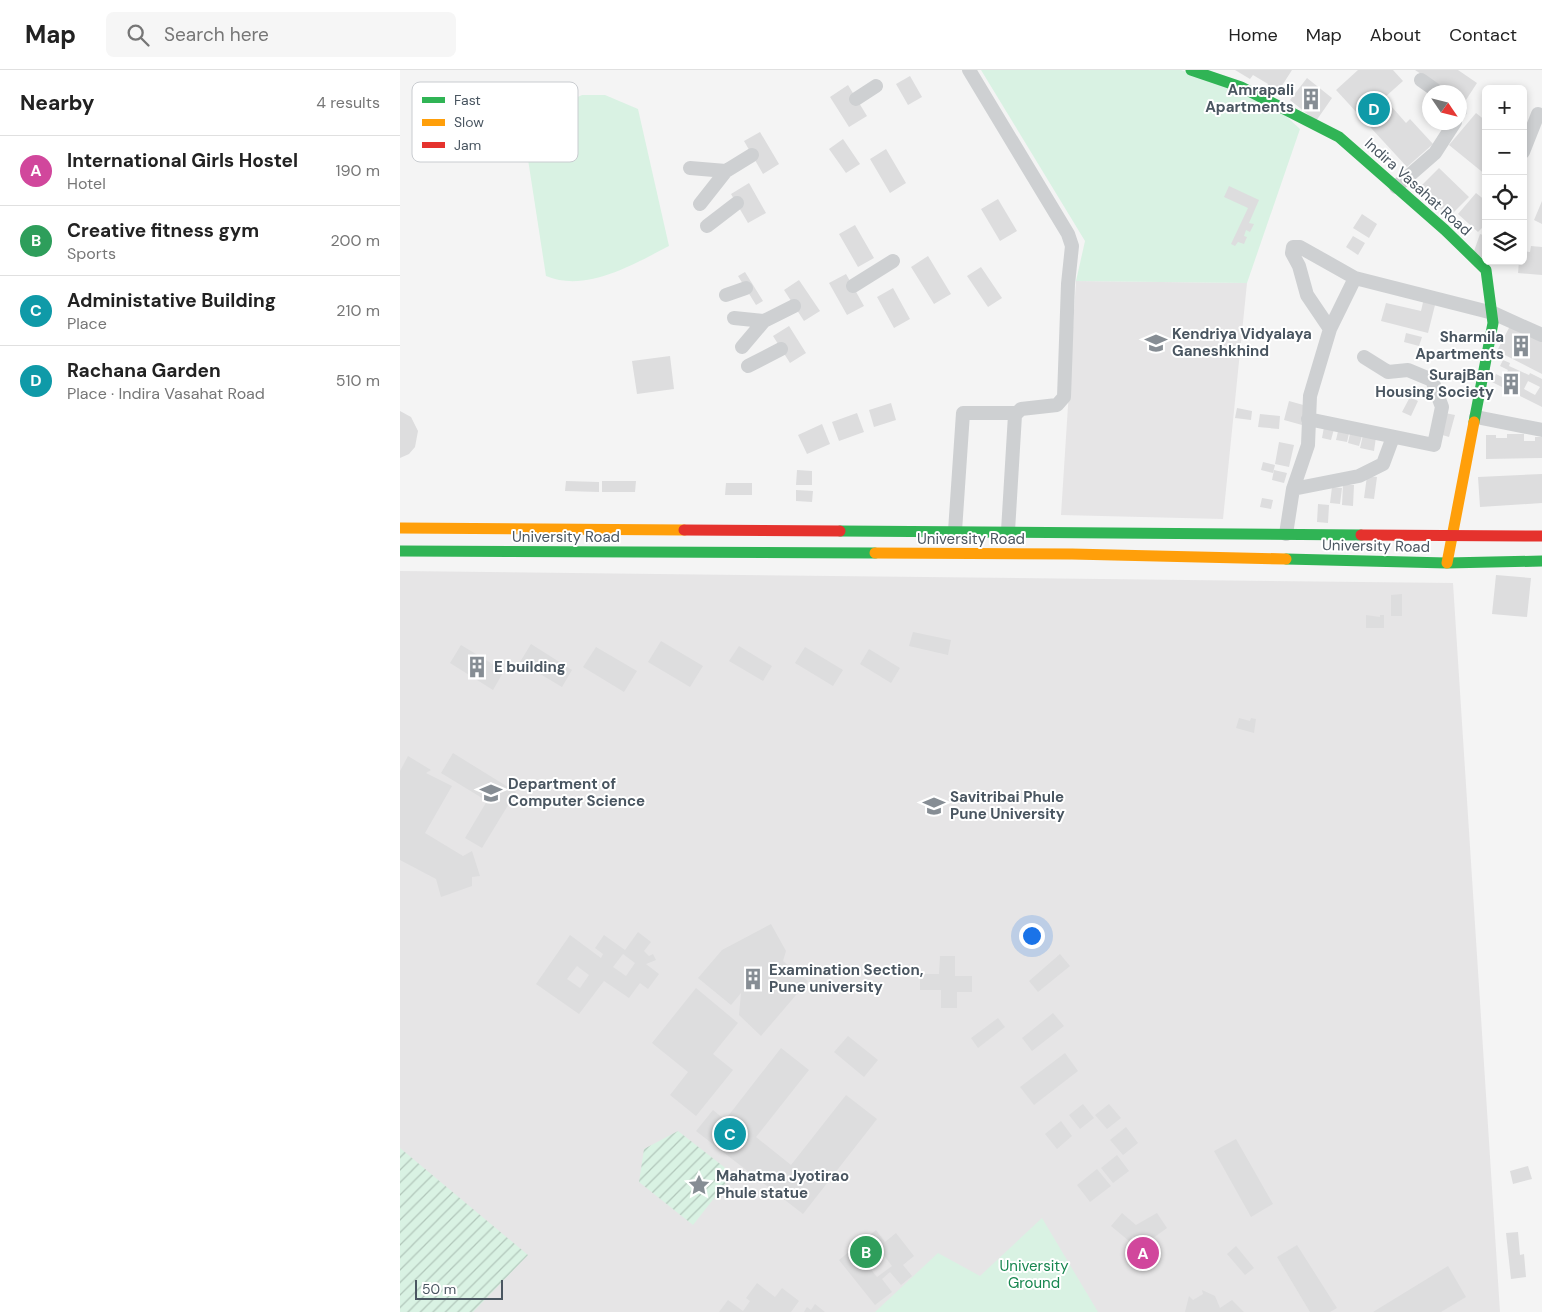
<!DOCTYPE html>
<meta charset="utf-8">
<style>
:root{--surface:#fff;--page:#f6f6f6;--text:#222;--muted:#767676;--line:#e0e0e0;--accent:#0b8043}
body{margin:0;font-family:"DM Sans",sans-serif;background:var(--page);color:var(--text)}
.controls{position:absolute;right:15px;top:15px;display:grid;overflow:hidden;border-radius:8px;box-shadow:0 2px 8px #0003}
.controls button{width:45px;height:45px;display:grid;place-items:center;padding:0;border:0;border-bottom:1px solid var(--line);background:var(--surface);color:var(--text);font:25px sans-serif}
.compass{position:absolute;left:1022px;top:15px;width:45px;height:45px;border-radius:50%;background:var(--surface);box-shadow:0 2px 8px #0003;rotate:125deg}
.scale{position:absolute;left:15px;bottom:12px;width:88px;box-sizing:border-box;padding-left:5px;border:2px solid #4a5661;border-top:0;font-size:14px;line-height:18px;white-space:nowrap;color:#4a5661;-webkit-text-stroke:4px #fff;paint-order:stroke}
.you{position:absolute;left:631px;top:865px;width:18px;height:18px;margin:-12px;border:4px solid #fff;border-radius:50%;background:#1a73e8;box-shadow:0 0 0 8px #1a73e833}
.badge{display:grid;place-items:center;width:32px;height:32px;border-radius:50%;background:var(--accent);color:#fff;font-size:16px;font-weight:700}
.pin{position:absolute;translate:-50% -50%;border:2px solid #fff;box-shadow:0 1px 5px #0006}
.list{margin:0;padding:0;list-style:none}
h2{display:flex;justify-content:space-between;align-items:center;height:65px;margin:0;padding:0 20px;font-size:21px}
h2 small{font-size:16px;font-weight:400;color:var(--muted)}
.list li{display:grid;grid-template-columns:32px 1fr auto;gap:15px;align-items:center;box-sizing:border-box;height:70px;padding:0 20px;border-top:1px solid var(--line)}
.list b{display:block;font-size:19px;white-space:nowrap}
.list p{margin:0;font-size:16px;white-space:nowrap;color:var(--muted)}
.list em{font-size:16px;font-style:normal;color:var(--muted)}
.icon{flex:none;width:28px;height:28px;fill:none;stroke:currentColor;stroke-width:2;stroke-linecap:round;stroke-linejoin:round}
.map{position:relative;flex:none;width:1142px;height:1242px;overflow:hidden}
header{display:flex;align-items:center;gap:30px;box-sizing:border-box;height:70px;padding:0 25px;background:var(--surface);border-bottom:1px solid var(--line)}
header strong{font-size:24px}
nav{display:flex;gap:28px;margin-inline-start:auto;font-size:18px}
.search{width:350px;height:45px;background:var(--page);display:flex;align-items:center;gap:12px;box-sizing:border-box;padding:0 18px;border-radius:8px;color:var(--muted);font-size:19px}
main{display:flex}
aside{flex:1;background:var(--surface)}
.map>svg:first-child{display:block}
.education{fill:#e6e5e6}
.green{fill:#d9f2e3}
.garden{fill:url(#garden-furrows)}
.building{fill:#ddddde;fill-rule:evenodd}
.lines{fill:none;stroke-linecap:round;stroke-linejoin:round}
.street{stroke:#ced0d2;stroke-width:14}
.fast{stroke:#30b455;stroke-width:11}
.slow{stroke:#ff9f0a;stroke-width:11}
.jam{stroke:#e5322d;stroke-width:11}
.labels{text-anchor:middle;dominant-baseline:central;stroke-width:4;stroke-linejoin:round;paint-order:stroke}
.poi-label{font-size:15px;font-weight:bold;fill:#4a5661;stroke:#fff;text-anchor:start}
.street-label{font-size:15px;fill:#4a5661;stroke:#fff}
.park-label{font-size:15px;fill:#17864f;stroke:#fff}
.key{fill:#fff;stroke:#c9ccd0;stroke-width:1}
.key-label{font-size:14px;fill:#4a5661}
</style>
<header>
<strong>Map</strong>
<div class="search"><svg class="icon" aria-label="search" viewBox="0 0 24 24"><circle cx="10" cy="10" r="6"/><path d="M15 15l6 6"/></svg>Search here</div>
<nav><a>Home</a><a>Map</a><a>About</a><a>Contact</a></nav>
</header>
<main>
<aside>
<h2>Nearby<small>4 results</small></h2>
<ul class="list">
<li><span class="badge" style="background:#d1479c">A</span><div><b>International Girls Hostel</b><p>Hotel</p></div><em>190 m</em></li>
<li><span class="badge" style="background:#2e9e5b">B</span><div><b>Creative fitness gym</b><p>Sports</p></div><em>200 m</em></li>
<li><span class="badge" style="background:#0f9aa8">C</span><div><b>Administative Building</b><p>Place</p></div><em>210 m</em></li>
<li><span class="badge" style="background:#0f9aa8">D</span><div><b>Rachana Garden</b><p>Place · Indira Vasahat Road</p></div><em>510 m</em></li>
</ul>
</aside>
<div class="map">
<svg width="1142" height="1242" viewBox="0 0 1142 1242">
<defs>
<pattern id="garden-furrows" width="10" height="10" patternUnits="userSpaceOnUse" patternTransform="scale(1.25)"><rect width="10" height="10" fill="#d9f2e3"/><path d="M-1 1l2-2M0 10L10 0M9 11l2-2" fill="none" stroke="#b2c7bb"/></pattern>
</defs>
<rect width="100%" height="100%" fill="#f4f4f4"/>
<path class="education" d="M676,211L847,213L823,449L661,445Z
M0,501L1053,513L1100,1242H0Z"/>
<path class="green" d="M581,0H781L873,34L900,59L847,213L676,211L685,171Z
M182,25H205L238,39L269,176C234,194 186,223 146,206L125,70L161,35Z
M642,1148L698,1242H475L538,1183L580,1206Z"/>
<path class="garden" d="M278,1061L333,1104L293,1155L239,1112L244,1079Z
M0,1078L128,1185L73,1242H0Z"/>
<path class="building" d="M835,0H892L876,25L866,19L868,14L853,5L850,9Z
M958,0H993L1003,11L984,28L1006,53L1010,49L1033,74L1007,97L936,20Z
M1015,0H1058L1077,13L1064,33L1060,30V22H1048Z
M510,6L522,27L508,35L496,14Z
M907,8L932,28L916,51L890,30Z
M448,15L467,46L449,57L430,27Z
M1076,43L1086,51V69L1082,73L1086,76V105L1049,75Z
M360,62L379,94L363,104L344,71Z
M443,69L460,94L446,103L429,79Z
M486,79L506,113L490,123L470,89Z
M1039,98L1069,127L1049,147L1019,118Z
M349,113L366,143L348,153L331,124Z
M829,116L859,130L849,153L854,154L850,162L846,160L844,166L847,167L844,174L838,172L835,176L831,174L848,138L824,127Z
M1076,123L1086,131V154L1078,162L1058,144Z
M598,129L617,161L600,171L581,139Z
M1142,131V154L1134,150Z
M962,144L977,154L969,168L953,158Z
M455,155L474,188L458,197L439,164Z
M1080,164L1086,166V189L1073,184Z
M953,166L965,173L958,185L946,177Z
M1131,176L1142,177V205L1118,203L1119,191H1123V181L1130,182Z
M528,186L551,224L534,234L511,197Z
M581,197L602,228L588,237L567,206Z
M345,202L363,231L356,235L338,206Z
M446,204L464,236L447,245L429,213Z
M399,210L420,241L404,251L384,220Z
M493,218L510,249L494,258L477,227Z
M1024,228L1036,231L1028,263L981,251L986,233L1021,241Z
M389,256L406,283L390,293L373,266Z
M1110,256L1142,272V304L1097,281Z
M1006,263L1022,267L1019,276L1004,272Z
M270,286L274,319L237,324L232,291Z
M1103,290L1110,293L1109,296L1129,305L1130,303L1142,309V337L1092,312L1096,304L1104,308L1108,300L1100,296ZM1128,311L1140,317L1135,325L1124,319Z
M1010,327L1018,331L1011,346L1002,342Z
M889,331L907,336L902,355L884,350Z
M491,333L496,350L474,357L469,340Z
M837,338L852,341L851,350L835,348Z
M0,341L11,347L18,361L15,377L9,384L0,388Z
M457,343L464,362L439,371L432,352Z
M1045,343L1055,345L1049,367L1039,364Z
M860,344L880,346L879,359L858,357Z
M422,354L430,374L407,384L398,365Z
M924,357L934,359L931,370L922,368Z
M939,357L950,359L947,372L936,370Z
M951,359L963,362L959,376L948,373Z
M1107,364H1124V371H1135V367H1142V388L1086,389V365H1096V368H1107Z
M963,365L976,367L974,381L960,378Z
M879,372L894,375L889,397L875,394Z
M863,392L875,395L873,403L861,400Z
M397,400L412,401V415H396Z
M874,400L887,403L884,413L872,410Z
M1142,404V433L1080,437L1078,407Z
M967,406L977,407L974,429L964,428Z
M166,411L199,412V422L165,421Z
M202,411H236L235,422H202Z
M326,413H352V425H325Z
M943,415H954L953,436L942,435Z
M932,417L942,418L940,434L930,433Z
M396,420L413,421L412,432L396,431Z
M862,428L873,430L871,439L860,437Z
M918,434L929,435L928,453L917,452Z
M1096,505L1131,508L1127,547L1092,544Z
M1002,524V546H991V525Z
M966,545L980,547V545H984V558H966Z
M513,562L551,570L548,585L509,576Z
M261,571L303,596L290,617L248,592Z
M131,574L172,600L162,617L120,592Z
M61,575L104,601L93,620L50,593Z
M339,576L372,596L363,611L329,591Z
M196,577L237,601L224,622L183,597Z
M405,577L443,600L433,616L395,593Z
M469,579L500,598L491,613L460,594Z
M839,648L850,651L851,648L856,649L854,663L836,658Z
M53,683L116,722L82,778L65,768L87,731L41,703Z
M8,686L31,700L26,703L52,716L25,763L63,786L72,781L80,806L72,807V816L41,827L36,809L0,790V701Z
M371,854L386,881L383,891L408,911L361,966L339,945L341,923L331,935L298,908L322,880Z
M238,862L251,872L244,881L249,886L253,884L256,890L246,894L259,904L248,919L240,913L229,928L204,911L179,944L136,914L170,865L201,888L203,884L195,878L204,865L225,880ZM223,884L235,893L226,906L213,897ZM177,896L189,905L180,918L167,909Z
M660,884L670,896L638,922L629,911Z
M540,886H555V906H572V922H557V938H541V920H520V904H539Z
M296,918L338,953L313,984L333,1000L296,1046L270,1025L288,1002L252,973Z
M653,943L664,956L632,981L622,968Z
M598,948L605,957L578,978L571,968Z
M448,966L478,990L464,1007L434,982Z
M381,978L409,1000L356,1067L391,1095L446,1025L477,1049L403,1144L296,1061L313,1040L325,1050Z
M665,983L678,1001L634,1035L620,1017Z
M683,1034L694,1048L680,1059L669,1045Z
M709,1034L721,1048L707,1059L695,1045Z
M661,1051L672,1066L657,1079L645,1064Z
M726,1057L738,1073L723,1085L710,1070Z
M836,1069L873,1134L851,1147L814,1081Z
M717,1085L729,1101L713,1113L701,1098Z
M1128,1096L1132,1109L1113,1114L1110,1101Z
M697,1099L711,1116L690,1132L677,1115Z
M722,1143L736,1155L757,1143L767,1158L749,1171L758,1192L743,1198L734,1177L739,1175L733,1166L729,1171L711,1156Z
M476,1160L485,1172L496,1163L514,1186L503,1195L512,1206L501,1215L490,1202L482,1209L492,1222L475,1235L439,1190ZM482,1183L492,1196L477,1207L467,1194Z
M1118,1162L1120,1185L1124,1184L1126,1207L1111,1209L1106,1163Z
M897,1175L937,1238L930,1242H910L877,1187Z
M836,1176L854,1198L845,1205L827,1184Z
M1048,1196L1066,1227L1041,1242H973Z
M357,1213L375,1227L382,1218L399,1231L391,1242H319L328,1230L343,1241L350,1231L346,1228Z
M802,1220L815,1226L820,1238L832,1230L844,1242H785L789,1226L793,1230L803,1224Z
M415,1234L425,1242H404L407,1237L411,1240Z"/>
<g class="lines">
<path class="street" d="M569,0L668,164L672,176L668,214L664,327L657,335L621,339L615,345L608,461
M1021,10L1038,22
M456,29L476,16
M1060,39V41
M1123,82L1138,44
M290,98L326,101L352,85
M996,117L1035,83L1055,52
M300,134L326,101
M307,156L337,133
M453,216L493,191
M326,225L346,218
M334,248L364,251L394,236
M930,259L907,225L899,196L892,183L893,177H900L955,208
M342,277L364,251
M348,296L381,279
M1076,347L1142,360
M908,349L1034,375L1042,337L1032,310L1008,300L988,302L964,287
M893,419L959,406L983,394L993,367
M555,461L563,343H616
M886,464L893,419L908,375L910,326L930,259L955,208L1093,243L1142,265"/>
<path class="fast" d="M791,0L841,17L939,67L1045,160L1086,200L1093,253L1074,352
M440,461L961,465
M0,481L475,483
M886,489L1047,493L1142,491"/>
<path class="slow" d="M0,458L284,460
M475,483L672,484L886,489
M1047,493L1074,352"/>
<path class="jam" d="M284,460L440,461
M961,465L1142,466"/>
</g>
<defs>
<g id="building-bare" transform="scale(1.725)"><path d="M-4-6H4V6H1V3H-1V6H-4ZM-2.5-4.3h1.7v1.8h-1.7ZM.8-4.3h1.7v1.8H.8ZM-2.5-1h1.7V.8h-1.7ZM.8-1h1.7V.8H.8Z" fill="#868d94" stroke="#fff" stroke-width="2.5" paint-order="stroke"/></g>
<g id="school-bare" transform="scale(1.725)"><path d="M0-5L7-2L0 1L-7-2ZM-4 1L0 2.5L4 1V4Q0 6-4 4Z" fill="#868d94" stroke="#fff" stroke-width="2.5" paint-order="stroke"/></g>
<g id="university-bare" transform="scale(1.725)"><path d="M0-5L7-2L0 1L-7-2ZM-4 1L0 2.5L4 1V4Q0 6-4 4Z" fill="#868d94" stroke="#fff" stroke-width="2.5" paint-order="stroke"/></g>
<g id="sight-bare" transform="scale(1.725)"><path d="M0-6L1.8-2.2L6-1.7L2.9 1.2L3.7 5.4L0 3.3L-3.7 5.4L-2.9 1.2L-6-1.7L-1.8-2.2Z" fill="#868d94" stroke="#fff" stroke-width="2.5" paint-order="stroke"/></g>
</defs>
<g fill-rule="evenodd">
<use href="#building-bare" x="911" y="29"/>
<use href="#school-bare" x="756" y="273"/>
<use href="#building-bare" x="1121" y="276"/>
<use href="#building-bare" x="1111" y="314"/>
<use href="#building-bare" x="77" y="597"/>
<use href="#university-bare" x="91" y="723"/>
<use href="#university-bare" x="534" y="736"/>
<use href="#building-bare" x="353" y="909"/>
<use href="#sight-bare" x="299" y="1115"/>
</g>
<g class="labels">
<g class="poi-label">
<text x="894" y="20" text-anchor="end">Amrapali<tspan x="894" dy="17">Apartments</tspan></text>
<text x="772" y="264">Kendriya Vidyalaya<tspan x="772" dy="17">Ganeshkhind</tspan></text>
<text x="1104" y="267" text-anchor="end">Sharmila<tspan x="1104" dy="17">Apartments</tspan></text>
<text x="1094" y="305" text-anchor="end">SurajBan<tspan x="1094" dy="17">Housing Society</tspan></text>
<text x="94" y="597">E building</text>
<text x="108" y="714">Department of<tspan x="108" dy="17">Computer Science</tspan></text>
<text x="550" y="727">Savitribai Phule<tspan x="550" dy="17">Pune University</tspan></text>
<text x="369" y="900">Examination Section,<tspan x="369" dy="17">Pune university</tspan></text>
<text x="316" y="1106">Mahatma Jyotirao<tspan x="316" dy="17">Phule statue</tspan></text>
</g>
<g class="street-label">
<text transform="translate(1018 117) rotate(42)">Indira Vasahat Road</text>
<text x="166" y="467">University Road</text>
<text x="571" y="469">University Road</text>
<text transform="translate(976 476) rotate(1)">University Road</text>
</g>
<g class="park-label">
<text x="634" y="1196">University<tspan x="634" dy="17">Ground</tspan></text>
</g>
</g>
<rect x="12" y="12" width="166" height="80" rx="8" class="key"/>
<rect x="22" y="27" width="23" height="6" fill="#30b455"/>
<rect x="22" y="49" width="23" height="7" fill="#ff9f0a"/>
<rect x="22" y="72" width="23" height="6" fill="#e5322d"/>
<g class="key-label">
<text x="54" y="35">Fast</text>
<text x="54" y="57">Slow</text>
<text x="54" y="80">Jam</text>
</g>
</svg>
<div class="controls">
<button>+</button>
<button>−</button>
<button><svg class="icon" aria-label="locate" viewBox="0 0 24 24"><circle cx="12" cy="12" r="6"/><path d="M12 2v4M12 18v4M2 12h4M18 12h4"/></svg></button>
<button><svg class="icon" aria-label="layers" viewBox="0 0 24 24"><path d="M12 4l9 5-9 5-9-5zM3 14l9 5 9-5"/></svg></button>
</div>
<svg class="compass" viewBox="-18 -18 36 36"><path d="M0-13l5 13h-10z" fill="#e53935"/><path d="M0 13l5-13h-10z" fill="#767676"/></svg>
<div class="scale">50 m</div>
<div class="you"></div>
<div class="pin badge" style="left:743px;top:1183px;background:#d1479c">A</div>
<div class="pin badge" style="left:466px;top:1182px;background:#2e9e5b">B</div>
<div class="pin badge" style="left:330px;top:1064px;background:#0f9aa8">C</div>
<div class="pin badge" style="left:974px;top:39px;background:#0f9aa8">D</div>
</div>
</main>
